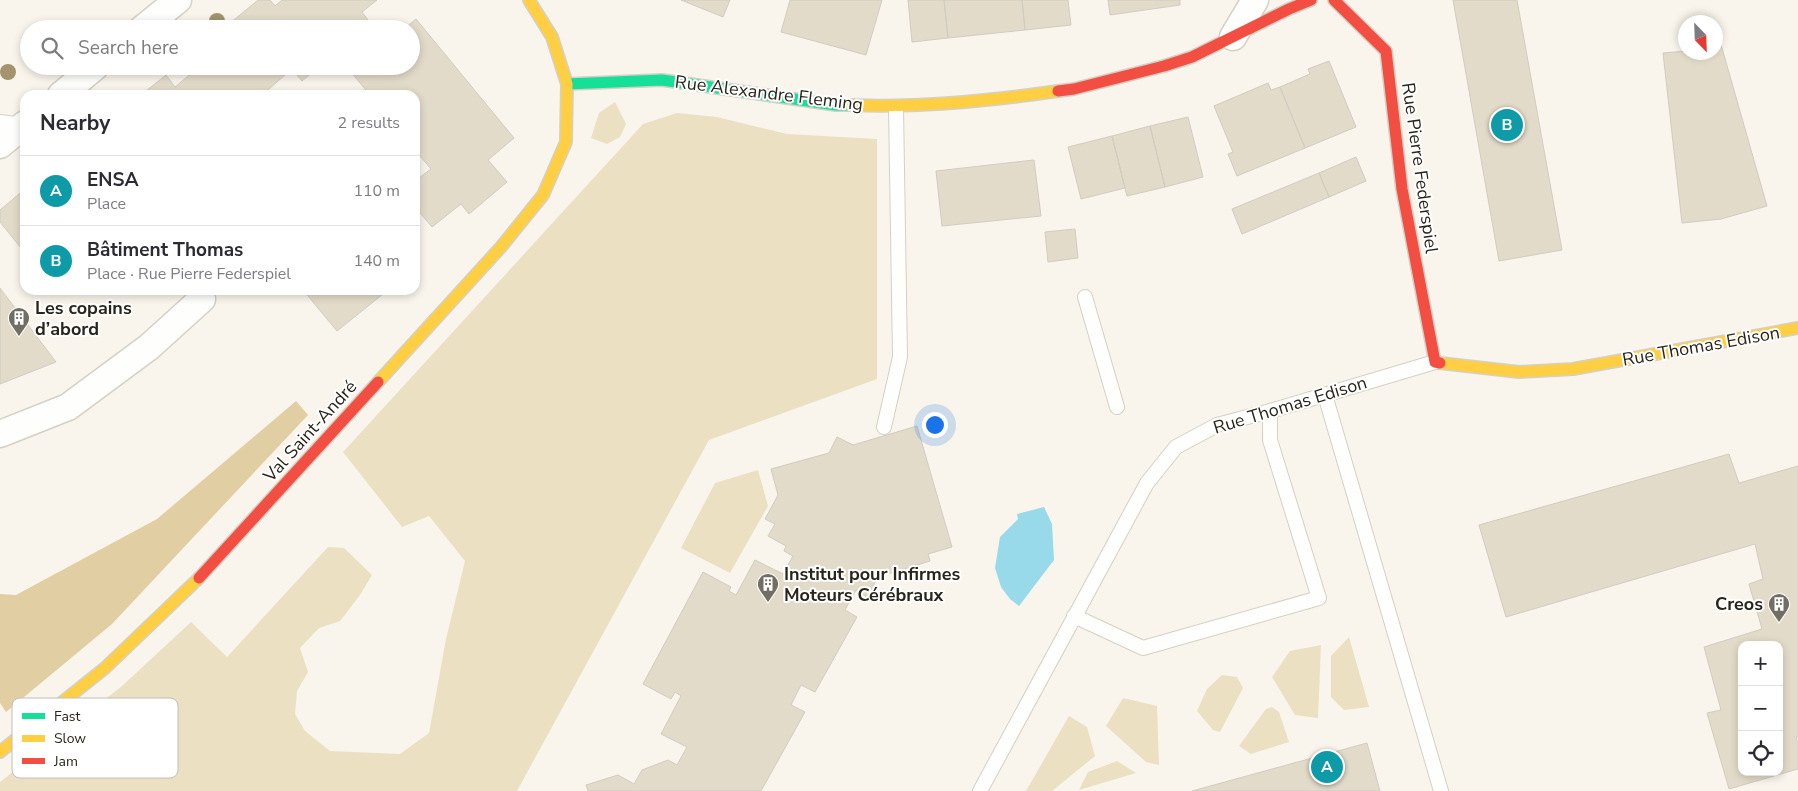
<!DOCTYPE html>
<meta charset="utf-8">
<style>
:root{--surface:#fff;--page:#f2f2f3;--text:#2b2b33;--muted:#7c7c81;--line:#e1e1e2;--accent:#726e64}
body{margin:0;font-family:"Nunito Sans",sans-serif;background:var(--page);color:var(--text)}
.controls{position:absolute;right:15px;bottom:15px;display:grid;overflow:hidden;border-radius:10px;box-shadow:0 2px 8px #0003}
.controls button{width:45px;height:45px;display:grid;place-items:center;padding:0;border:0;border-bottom:1px solid var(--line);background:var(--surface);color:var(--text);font:25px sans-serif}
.compass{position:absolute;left:1678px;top:15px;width:45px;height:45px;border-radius:50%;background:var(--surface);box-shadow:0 2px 8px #0003;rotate:157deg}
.you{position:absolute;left:934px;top:424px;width:18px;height:18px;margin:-12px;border:4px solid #fff;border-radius:50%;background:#1a73e8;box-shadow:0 0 0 8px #1a73e833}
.badge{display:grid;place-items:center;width:32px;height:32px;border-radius:50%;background:var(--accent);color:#fff;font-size:16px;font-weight:700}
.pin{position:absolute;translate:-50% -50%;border:2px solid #fff;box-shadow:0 1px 5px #0006}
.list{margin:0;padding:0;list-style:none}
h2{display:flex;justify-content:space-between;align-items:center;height:65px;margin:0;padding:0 20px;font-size:21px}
h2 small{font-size:16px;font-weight:400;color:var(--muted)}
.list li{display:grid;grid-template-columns:32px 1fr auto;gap:15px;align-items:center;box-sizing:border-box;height:70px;padding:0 20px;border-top:1px solid var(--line)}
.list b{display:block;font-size:19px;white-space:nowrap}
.list p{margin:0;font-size:16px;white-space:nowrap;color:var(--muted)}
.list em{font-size:16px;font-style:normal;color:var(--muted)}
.icon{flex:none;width:28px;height:28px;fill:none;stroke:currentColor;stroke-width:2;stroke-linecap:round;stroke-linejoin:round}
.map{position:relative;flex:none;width:1798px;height:791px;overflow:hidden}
.search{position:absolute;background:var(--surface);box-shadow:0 2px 8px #0003;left:20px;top:20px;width:400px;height:55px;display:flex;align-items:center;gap:12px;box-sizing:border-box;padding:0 18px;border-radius:28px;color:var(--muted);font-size:19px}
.panel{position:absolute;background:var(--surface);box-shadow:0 2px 8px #0003;left:20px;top:90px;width:400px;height:205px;border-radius:15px}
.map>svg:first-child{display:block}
.green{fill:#ece0c3}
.forest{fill:#e1cfa3}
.water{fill:#98dae9}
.building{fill:#e3dbc9;stroke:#d0ccc2;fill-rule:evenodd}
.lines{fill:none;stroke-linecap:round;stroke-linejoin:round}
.lane-casing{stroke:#d4d0c6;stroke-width:16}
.street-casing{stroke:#d4d0c6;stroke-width:29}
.fast-casing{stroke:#d4d0c6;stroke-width:14}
.slow-casing{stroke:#d4d0c6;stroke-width:14}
.jam-casing{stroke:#d4d0c6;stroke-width:14}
.lane{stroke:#fefefc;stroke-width:14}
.street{stroke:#fefefc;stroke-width:26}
.fast{stroke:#16e098;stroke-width:11}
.slow{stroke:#ffcf43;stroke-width:11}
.jam{stroke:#f24e42;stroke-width:11}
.tree{fill:#a1946f}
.labels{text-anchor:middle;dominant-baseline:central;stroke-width:4;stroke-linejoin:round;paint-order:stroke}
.street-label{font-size:18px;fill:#2a251b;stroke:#fff}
.poi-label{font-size:18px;font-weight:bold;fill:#2a251b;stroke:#fff;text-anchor:start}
.key{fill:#fff;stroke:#bfbebb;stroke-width:1}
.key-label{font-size:14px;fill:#2a251b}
</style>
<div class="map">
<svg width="1798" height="791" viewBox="0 0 1798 791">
<rect width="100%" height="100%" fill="#f9f5ec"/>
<path class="green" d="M615,102L626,124L620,137L607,144L591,138L599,113Z
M677,113L717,117L787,134L877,139V379L709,440L517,791H0V782L122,686L191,622L227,657L328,547L344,548L372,575L360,595L340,621L319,628L300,648L308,672L297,691L295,714L305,731L330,751L400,754L429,733L446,639L465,561L429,516L402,527L343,452L643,124Z
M758,470L768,506L730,573L681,548L715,483Z
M1349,637L1369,707L1344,710L1331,697V656Z
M1321,645L1318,718L1295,715L1272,677L1290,651Z
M1222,675L1237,677L1243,688L1220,732L1213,730L1197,711L1207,689Z
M1123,698L1157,706L1159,765L1146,762L1106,726Z
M1272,707L1279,712L1289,742L1251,754L1239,746L1266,709Z
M1069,716L1087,727L1095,756L1052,791H1026Z
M1117,761L1136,773L1079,790L1088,772Z"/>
<path class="forest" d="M296,401L308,415L112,624L6,712L0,703V594L16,595L157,519Z"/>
<path class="water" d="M1044,507L1052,524L1054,560L1019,606L1010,599L1001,587L995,568L1000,537L1018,519L1017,514Z"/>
<path class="building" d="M258,0H270L275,6L282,0H377L362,12L371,24L365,29H223Z
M681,0H730L723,17Z
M790,0H882L866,55L781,32Z
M908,0H944L948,38L912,42Z
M944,0H1022L1025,30L948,38Z
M1022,0H1068L1071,25L1025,30Z
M1108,0H1180V5L1110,15Z
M1453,0H1517L1562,250L1499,261Z
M416,19L514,138L488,160L507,182L469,214L461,204L432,227L415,207V181L431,169L415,150V95H370L351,72L358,66H411V29H404Z
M1720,41L1767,206L1721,219L1682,223L1663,53L1686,51V52H1716V42Z
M1329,61L1356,127L1305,148L1280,87L1310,74L1308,69Z
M200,66H320L302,81L292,69L262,95H141L166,75L175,87Z
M1268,83L1271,90L1280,87L1305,148L1237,176L1228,154L1233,152L1214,106Z
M1188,117L1203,177L1165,187L1150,126Z
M1150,126L1165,187L1127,196L1112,136Z
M1112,136L1125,188L1081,199L1068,147Z
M1356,157L1366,181L1329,197L1319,173Z
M1034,160L1041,216L942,226L936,171Z
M1319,173L1329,197L1242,234L1232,209Z
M25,189V253L0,222V210Z
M1075,229L1078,258L1048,262L1045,232Z
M0,288L56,362L0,384Z
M303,290H388L337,331Z
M917,426L952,547L928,554L930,561L878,577L867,597L856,590L845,610L857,617L815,692L801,685L791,705L805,712L761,791H588L586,785L618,775L634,784L642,770L668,760L677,765L687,747L661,734L681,696L675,692L671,699L643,684L703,572L731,587L729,591L736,595L755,560L783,574L793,556L784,551L786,546L768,536L775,524L765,519L778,495L771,469L829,453L837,437L853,445Z
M1729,454L1739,483L1798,466V737H1796L1798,743V769L1729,789L1707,713L1721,710L1704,647L1762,629L1749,584L1763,579L1755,544L1506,617L1479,525ZM1742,645H1779V772H1742Z
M1367,743L1380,791H1192Z"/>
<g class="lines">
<g class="lane-casing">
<path id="lane" d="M0,122L23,125
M1085,297L1117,407
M1325,395L1441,791
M884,427L900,357L896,107
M1074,616L1143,648L1319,598L1270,440V411
M980,791L1147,483L1176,447L1217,425L1270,411L1435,362"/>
</g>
<g class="street-casing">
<path id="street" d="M142,29L178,0
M1233,37L1255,0
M61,95L96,66
M0,145L25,124
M0,434L68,407L149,347L202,299"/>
</g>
<g class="fast-casing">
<path id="fast" d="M567,84L662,80L836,105H851"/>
</g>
<g class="slow-casing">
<path id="slow" d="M851,105C920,108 989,101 1058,91
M1440,363L1519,372L1573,369L1798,328
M378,382L501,247L543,195L566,142L567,84L552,37L529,0
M0,752L105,668L199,578"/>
</g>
<g class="jam-casing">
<path id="jam" d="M1334,0L1386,51L1402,189L1435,362L1440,363
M1058,91L1074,89L1164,66L1192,57L1289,9L1311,0
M199,578L378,382"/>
</g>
<use href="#lane" class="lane"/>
<use href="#street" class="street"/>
<use href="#fast" class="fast"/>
<use href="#slow" class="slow"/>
<use href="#jam" class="jam"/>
</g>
<g class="tree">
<circle cx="217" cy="21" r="8"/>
<circle cx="8" cy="72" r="8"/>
</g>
<defs>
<g id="building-pin" transform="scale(1.125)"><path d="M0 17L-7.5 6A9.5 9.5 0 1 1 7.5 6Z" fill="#726e64" stroke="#fff"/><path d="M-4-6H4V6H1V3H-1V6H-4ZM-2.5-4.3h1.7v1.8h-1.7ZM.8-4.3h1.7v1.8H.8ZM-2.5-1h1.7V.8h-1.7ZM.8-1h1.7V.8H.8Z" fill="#fff"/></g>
</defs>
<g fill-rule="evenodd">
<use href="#building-pin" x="19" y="318"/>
<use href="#building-pin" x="768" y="584"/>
<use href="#building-pin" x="1779" y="604"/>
</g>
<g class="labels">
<g class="street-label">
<text transform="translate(769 93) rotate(7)">Rue Alexandre Fleming</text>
<text transform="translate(1420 168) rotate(82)">Rue Pierre Federspiel</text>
<text transform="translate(1701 346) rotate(-10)">Rue Thomas Edison</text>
<text transform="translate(1290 405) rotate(-17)">Rue Thomas Edison</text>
<text transform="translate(310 431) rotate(-48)">Val Saint-André</text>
</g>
<g class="poi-label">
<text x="35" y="308">Les copains<tspan x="35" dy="21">d’abord</tspan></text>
<text x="784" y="574">Institut pour Infirmes<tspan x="784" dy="21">Moteurs Cérébraux</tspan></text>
<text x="1763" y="604" text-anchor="end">Creos</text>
</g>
</g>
<rect x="12" y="698" width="166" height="80" rx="8" class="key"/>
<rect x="22" y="713" width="23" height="6" fill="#16e098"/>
<rect x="22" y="735" width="23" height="7" fill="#ffcf43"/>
<rect x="22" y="758" width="23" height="6" fill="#f24e42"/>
<g class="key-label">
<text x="54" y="721">Fast</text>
<text x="54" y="743">Slow</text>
<text x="54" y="766">Jam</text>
</g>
</svg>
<div class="controls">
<button>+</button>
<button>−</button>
<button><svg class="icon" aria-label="locate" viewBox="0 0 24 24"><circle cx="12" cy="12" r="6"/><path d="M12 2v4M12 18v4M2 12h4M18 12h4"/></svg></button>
</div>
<svg class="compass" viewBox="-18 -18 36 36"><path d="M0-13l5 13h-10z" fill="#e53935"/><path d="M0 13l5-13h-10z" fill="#7c7c81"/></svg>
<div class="you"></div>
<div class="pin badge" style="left:1327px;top:767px;background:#0f9aa8">A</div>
<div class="pin badge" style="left:1507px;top:125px;background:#0f9aa8">B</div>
<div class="search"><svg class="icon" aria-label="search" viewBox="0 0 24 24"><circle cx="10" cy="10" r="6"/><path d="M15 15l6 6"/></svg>Search here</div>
<section class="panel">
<h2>Nearby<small>2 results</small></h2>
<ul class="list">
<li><span class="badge" style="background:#0f9aa8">A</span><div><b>ENSA</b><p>Place</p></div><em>110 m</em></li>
<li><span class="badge" style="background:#0f9aa8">B</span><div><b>Bâtiment Thomas</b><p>Place · Rue Pierre Federspiel</p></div><em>140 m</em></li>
</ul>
</section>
</div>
